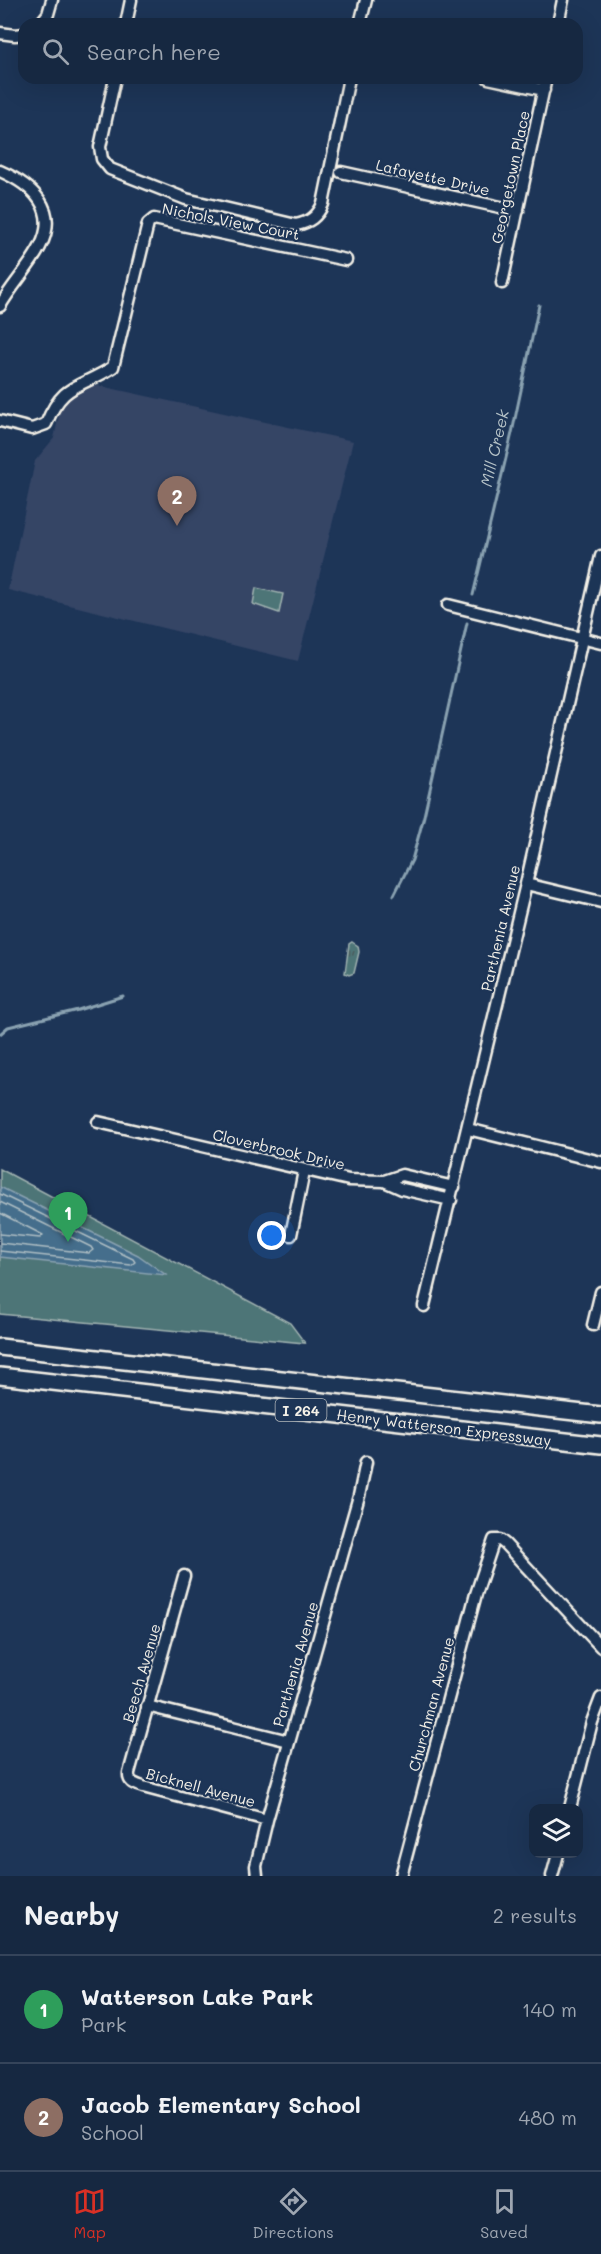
<!DOCTYPE html>
<style>
:root{--surface:#162841;--page:#1f3048;--text:#f1f3f6;--muted:#9ea6b1;--line:#35445a;--accent:#d93025}
body{margin:0;font-family:Mali,sans-serif;background:var(--page);color:var(--text)}
.controls{position:absolute;right:18px;bottom:18px;display:grid;overflow:hidden;border-radius:12px;box-shadow:0 6px 24px #0002}
.controls button{width:54px;height:54px;display:grid;place-items:center;padding:0;border:0;border-bottom:2px solid var(--line);background:var(--surface);color:var(--text);font:30px sans-serif}
.you{position:absolute;left:272px;top:1236px;width:21px;height:21px;margin:-15px;border:4px solid #fff;border-radius:50%;background:#1a73e8;box-shadow:0 0 0 9px #1a73e833}
.badge{display:grid;place-items:center;width:39px;height:39px;border-radius:50%;background:var(--accent);color:#fff;font-size:20px;font-weight:700}
.pin{position:absolute;translate:-50% -50px;filter:drop-shadow(0 2px 3px #0008)}
.pin::after{content:'';position:absolute;top:32px;width:21px;height:18px;background:inherit;clip-path:polygon(0 0,100% 0,50% 100%)}
.list{margin:0;padding:0;list-style:none}
h2{display:flex;justify-content:space-between;align-items:center;height:78px;margin:0;padding:0 24px;font-size:26px}
h2 small{font-size:20px;font-weight:400;color:var(--muted)}
.list li{display:grid;grid-template-columns:39px 1fr auto;gap:18px;align-items:center;box-sizing:border-box;height:108px;padding:0 24px;border-top:2px solid var(--line)}
.list b{display:block;font-size:22px;white-space:nowrap}
.list p{margin:0;font-size:20px;white-space:nowrap;color:var(--muted)}
.list em{font-size:20px;font-style:normal;color:var(--muted)}
.icon{flex:none;width:33px;height:33px;fill:none;stroke:currentColor;stroke-width:2;stroke-linecap:round;stroke-linejoin:round}
.map{position:relative;flex:none;width:601px;height:1876px;overflow:hidden}
.search{position:absolute;background:var(--surface);box-shadow:0 6px 24px #0002;left:18px;right:18px;top:18px;height:66px;display:flex;align-items:center;gap:15px;box-sizing:border-box;padding:0 21px;border-radius:18px;color:var(--muted);font-size:22px}
.sheet{height:294px;background:var(--surface)}
nav{display:flex;justify-content:space-around;align-items:center;box-sizing:border-box;height:84px;border-top:2px solid var(--line);background:var(--surface);font-size:16px;color:var(--muted)}
nav a{display:grid;justify-items:center;gap:3px}
nav .on{color:var(--accent)}
.map>svg:first-child{display:block}
.built{fill:#344465}
.grass{fill:url(#grass-tufts);stroke:#a0b2b0;stroke-width:1.5}
.park{fill:#4d7477;stroke:#a0b2b0;stroke-width:1.5}
.water{fill:#446e8c;stroke:#8aa2b1;stroke-width:1.5}
.lines{fill:none;stroke-linecap:round;stroke-linejoin:round}
.shore{stroke:#aebdc3;stroke-width:1.5}
.stream{stroke:#8aa2b1;stroke-width:3}
.minor-casing{stroke:#f4f1e8;stroke-width:15}
.highway-casing{stroke:#f4f1e8;stroke-width:20}
.minor{stroke:#1d3557;stroke-width:10}
.highway{stroke:#1d3557;stroke-width:15}
.labels{text-anchor:middle;dominant-baseline:central;stroke-width:4.5;stroke-linejoin:round;paint-order:stroke}
.shield{fill:#1d3557;stroke:#b4b9bc;stroke-width:1.5}
.shield-label{font-size:14px;font-weight:bold;fill:#f4f1e8}
.street-label{font-size:15px;fill:#f4f1e8;stroke:#1d3557}
.water-label{font-size:16px;font-style:italic;fill:#b6c3c8;stroke:#1d3557}
</style>
<div class="map">
<svg width="601" height="1876" viewBox="0 0 601 1876">
<defs>
<pattern id="grass-tufts" width="24" height="20" patternUnits="userSpaceOnUse" patternTransform="scale(1.5)"><rect width="24" height="20" fill="#4d7477"/><path d="M3 7l-1-3M5 7V3M7 7l1-3M15 17l-1-3M17 17v-4M19 17l1-3" fill="none" stroke="#4b5c5c"/></pattern>
</defs>
<rect width="100%" height="100%" fill="#1d3557"/>
<filter id="ink" filterUnits="userSpaceOnUse"><feTurbulence type="fractalNoise" baseFrequency=".0167" numOctaves="2"/><feDisplacementMap in="SourceGraphic" scale="12" xChannelSelector="R" yChannelSelector="G"/><feConvolveMatrix kernelMatrix="1 2 1 2 8 2 1 2 1" color-interpolation-filters="sRGB"/></filter>
<g filter="url(#ink)">
<path class="built" d="M96,385L353,441L298,661L8,590L35,461L54,438L60,410L71,398Z"/>
<path class="grass" d="M352,942L358,946L359,952L354,973L349,975L345,973L349,944Z"/>
<path class="park" d="M256,588L283,594L279,613L253,604Z
M0,1169L290,1323L305,1343L0,1314Z"/>
<path class="water" d="M0,1187L138,1255L166,1275L0,1257Z"/>
<g class="lines">
<path class="shore" d="M0,1194L133,1259L135,1262L131,1265L0,1251
M0,1202L91,1247L93,1250L89,1253L0,1243
M0,1213L43,1235L40,1238L0,1234"/>
<path class="stream" d="M473,595L512,433L539,305
M394,895L412,860L424,816L467,623
M0,1034L8,1027L78,1010L123,996"/>
<g class="minor-casing">
<path id="minor" d="M40,24L48,14L52,0
M126,24L131,0
M360,24L366,0
M558,24L563,0
M0,33L15,35L24,34
M115,78L100,147L102,159L110,169L186,199L296,225C310,222 317,217 323,204L349,78
M488,78L544,90
M0,171C32,185 60,209 40,247C29,268 12,285 0,306
M341,172L518,211
M502,283L546,78
M0,421L32,429L46,424C63,382 79,389 113,367L148,224L154,219L346,260
M448,605L601,643
M526,884L601,902
M98,1122L349,1180L384,1181L402,1175L454,1187
M468,1129L601,1162
M384,1181L402,1189L451,1200
M291,1235L304,1171
M424,1306L526,884L601,556
M593,1325L601,1292
M184,1576L129,1773C128,1783 135,1784 143,1787L267,1820
M147,1706L289,1741
M570,1808L592,1722L601,1698
M257,1876L256,1866L267,1820L359,1496L366,1462
M401,1876L476,1594L494,1540H500L505,1544L601,1647
M552,1876L558,1854"/>
</g>
<g class="highway-casing">
<path id="highway" d="M0,1347L601,1415
M0,1376L601,1445"/>
</g>
<use href="#minor" class="minor"/>
<use href="#highway" class="highway"/>
</g>
</g>
<g class="labels">
<rect class="shield" x="275.5" y="1399" width="51" height="22" rx="4.5"/>
<g class="shield-label">
<text x="301" y="1410">I 264</text>
</g>
<g class="street-label">
<text transform="translate(433 177) rotate(13)">Lafayette Drive</text>
<text transform="translate(510 177) rotate(-78)">Georgetown Place</text>
<text transform="translate(231 221) rotate(11)">Nichols View Court</text>
<text transform="translate(500 928) rotate(-77)">Parthenia Avenue</text>
<text transform="translate(279 1149) rotate(13)">Cloverbrook Drive</text>
<text transform="translate(444 1427) rotate(7)">Henry Watterson Expressway</text>
<text transform="translate(295 1664) rotate(-74)">Parthenia Avenue</text>
<text transform="translate(141 1673) rotate(-74)">Beech Avenue</text>
<text transform="translate(431 1704) rotate(-75)">Churchman Avenue</text>
<text transform="translate(201 1787) rotate(15)">Bicknell Avenue</text>
</g>
<g class="water-label">
<text transform="translate(494 448) rotate(-77)">Mill Creek</text>
</g>
</g>
</svg>
<div class="controls">
<button><svg class="icon" aria-label="layers" viewBox="0 0 24 24"><path d="M12 4l9 5-9 5-9-5zM3 14l9 5 9-5"/></svg></button>
</div>
<div class="you"></div>
<div class="pin badge" style="left:68px;top:1242px;background:#2e9e5b">1</div>
<div class="pin badge" style="left:177px;top:526px;background:#8d6e63">2</div>
<div class="search"><svg class="icon" aria-label="search" viewBox="0 0 24 24"><circle cx="10" cy="10" r="6"/><path d="M15 15l6 6"/></svg>Search here</div>
</div>
<section class="sheet">
<h2>Nearby<small>2 results</small></h2>
<ul class="list">
<li><span class="badge" style="background:#2e9e5b">1</span><div><b>Watterson Lake Park</b><p>Park</p></div><em>140 m</em></li>
<li><span class="badge" style="background:#8d6e63">2</span><div><b>Jacob Elementary School</b><p>School</p></div><em>480 m</em></li>
</ul>
</section>
<nav>
<a class="on"><svg class="icon" aria-label="map" viewBox="0 0 24 24"><path d="M3 6l6-2 6 2 6-2v14l-6 2-6-2-6 2zM9 4v14M15 6v14"/></svg>Map</a>
<a><svg class="icon" aria-label="directions" viewBox="0 0 24 24"><path d="M12 3l9 9-9 9-9-9zM9 14v-3h6M13 9l2 2-2 2"/></svg>Directions</a>
<a><svg class="icon" aria-label="saved" viewBox="0 0 24 24"><path d="M7 4h10v16l-5-4-5 4z"/></svg>Saved</a>
</nav>
